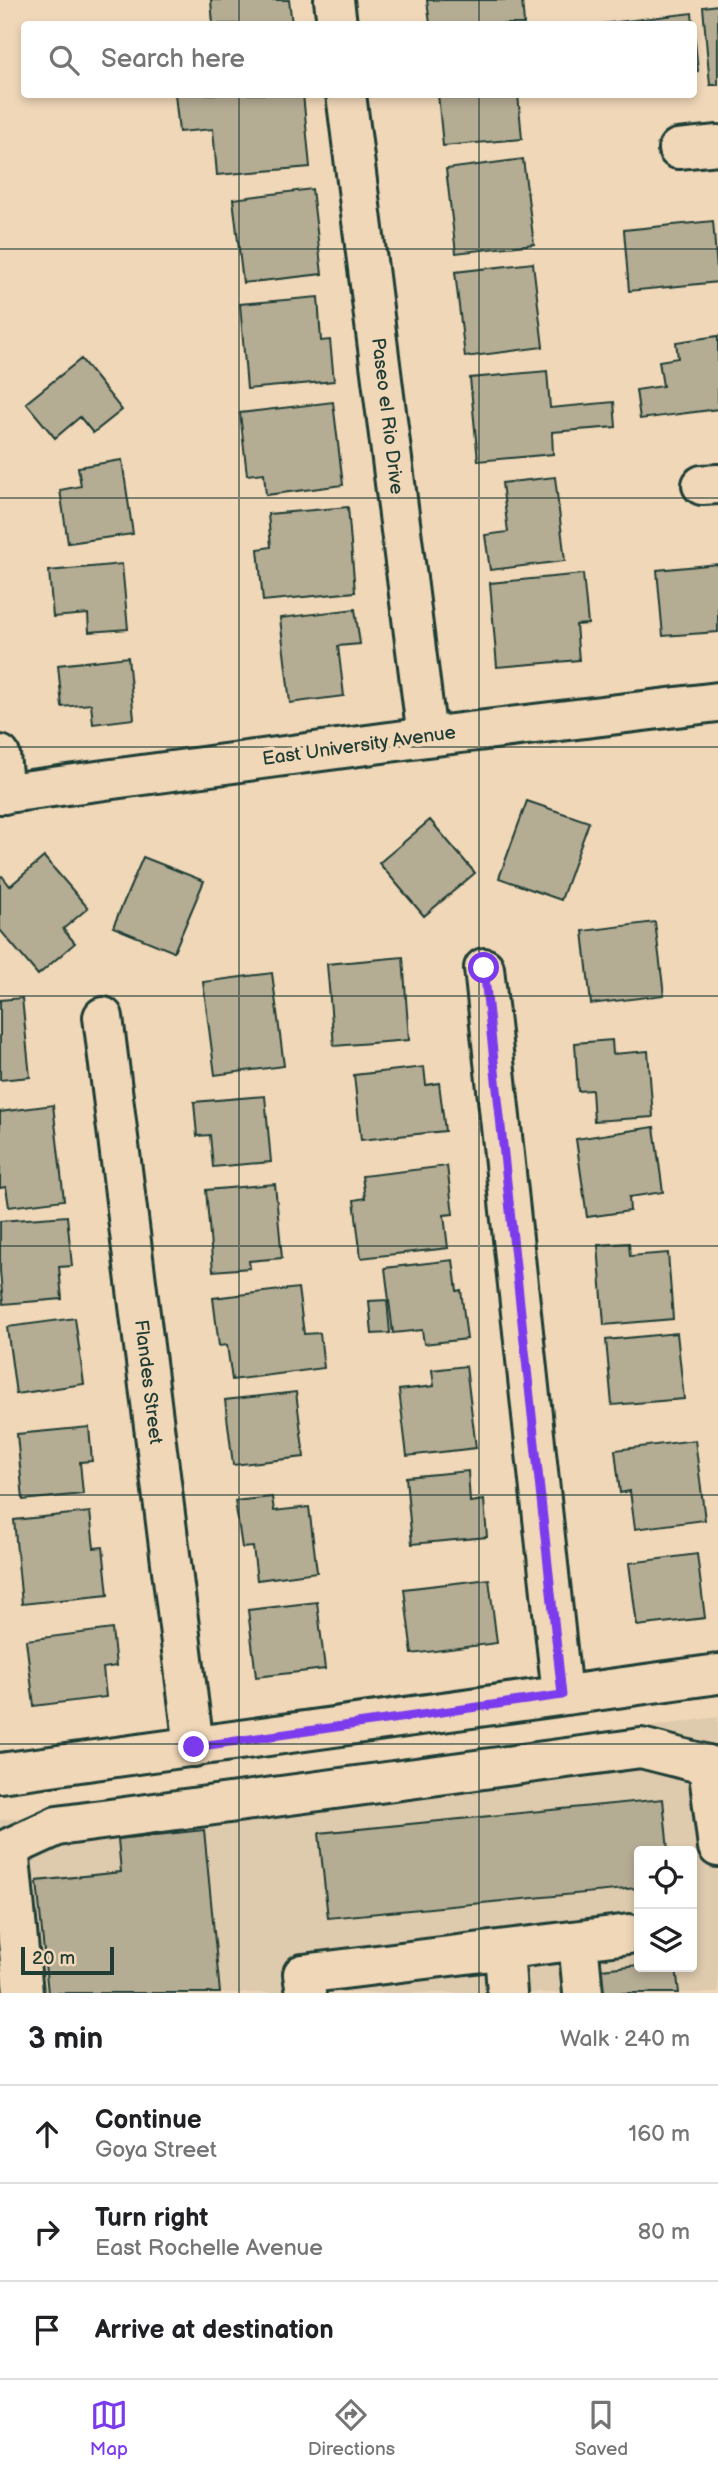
<!DOCTYPE html>
<meta charset="utf-8">
<style>
:root{--surface:#fff;--page:#f2f2f2;--text:#202124;--muted:#757577;--line:#e0e0e0;--accent:#7c3aed}
body{margin:0;font-family:"Balsamiq Sans",sans-serif;background:var(--page);color:var(--text)}
.controls{position:absolute;right:21px;bottom:21px;display:grid;overflow:hidden;border-radius:7px;box-shadow:0 4px 10px #0003}
.controls button{width:63px;height:63px;display:grid;place-items:center;padding:0;border:0;border-bottom:2px solid var(--line);background:var(--surface);color:var(--text);font:35px sans-serif}
.scale{position:absolute;left:21px;bottom:18px;width:93px;box-sizing:border-box;padding-left:7px;border:4px solid #1f3d34;border-top:0;font-size:19px;line-height:24px;white-space:nowrap;color:#1f3d34;-webkit-text-stroke:5px #f0d7b8;paint-order:stroke}
.stop{position:absolute;width:21px;height:21px;margin:-16px;border:5px solid #7c3aed;border-radius:50%;background:#fff}
.stop.end{background:#7c3aed;border-color:#fff;box-shadow:0 2px 7px #0008}
.list{margin:0;padding:0;list-style:none}
h2{display:flex;justify-content:space-between;align-items:center;height:91px;margin:0;padding:0 28px;font-size:30px}
h2 small{font-size:23px;font-weight:400;color:var(--muted)}
.list li{display:grid;grid-template-columns:46px 1fr auto;gap:21px;align-items:center;box-sizing:border-box;height:98px;padding:0 28px;border-top:2px solid var(--line)}
.list b{display:block;font-size:26px;white-space:nowrap}
.list p{margin:0;font-size:23px;white-space:nowrap;color:var(--muted)}
.list em{font-size:23px;font-style:normal;color:var(--muted)}
.icon{flex:none;width:38px;height:38px;fill:none;stroke:currentColor;stroke-width:2;stroke-linecap:round;stroke-linejoin:round}
.map{position:relative;flex:none;width:718px;height:1993px;overflow:hidden}
.search{position:absolute;background:var(--surface);box-shadow:0 4px 10px #0003;left:21px;right:21px;top:21px;height:77px;display:flex;align-items:center;gap:18px;box-sizing:border-box;padding:0 24px;border-radius:7px;color:var(--muted);font-size:26px}
.sheet{height:385px;background:var(--surface)}
nav{display:flex;justify-content:space-around;align-items:center;box-sizing:border-box;height:98px;border-top:2px solid var(--line);background:var(--surface);font-size:19px;color:var(--muted)}
nav a{display:grid;justify-items:center;gap:4px}
nav .on{color:var(--accent)}
.map>svg:first-child{display:block}
.built{fill:#decaad;fill-rule:evenodd}
.building{fill:#b5ac94;stroke:#1f3d34;stroke-width:2}
.lines{fill:none;stroke-linecap:round;stroke-linejoin:round}
.minor-casing{stroke:#1f3d34;stroke-width:44}
.minor{stroke:#f0d7b8;stroke-width:38}
.route{stroke:#7c3aed;stroke-width:9}
.grid{fill:none;stroke:#1f3d34;stroke-width:2;stroke-opacity:0.55}
.labels{text-anchor:middle;dominant-baseline:central;stroke-width:7;stroke-linejoin:round;paint-order:stroke}
.street-label{font-size:19px;fill:#1f3d34;stroke:#f0d7b8}
</style>
<div class="map">
<svg width="718" height="1993" viewBox="0 0 718 1993">
<rect width="100%" height="100%" fill="#f0d7b8"/>
<filter id="ink" filterUnits="userSpaceOnUse"><feTurbulence type="fractalNoise" baseFrequency=".0143" numOctaves="2"/><feDisplacementMap in="SourceGraphic" scale="14" xChannelSelector="R" yChannelSelector="G"/><feConvolveMatrix kernelMatrix="1 2 1 2 8 2 1 2 1" color-interpolation-filters="sRGB"/></filter>
<g filter="url(#ink)">
<path class="built" d="M718,1717V1993H0V1820ZM639,1851H692V1967H639Z"/>
<path class="building" d="M211,0H289L292,24H213Z
M427,0H522L524,24H430Z
M718,5V85H710L703,7Z
M692,13L693,24H601Z
M694,31L698,71L694,72Z
M175,94H303L310,167L217,175L213,129L179,132Z
M438,94H518L522,139L443,146Z
M523,159L534,244L456,253L446,169Z
M312,189L322,274L243,283L233,199Z
M713,221L718,282L629,291L624,230Z
M533,263L543,347L465,357L455,272Z
M318,297L321,341L330,340L334,381L247,389L240,304Z
M718,336V409L640,419L636,390L663,386L659,361L678,358L676,342Z
M81,359L122,410L93,433L80,417L55,438L26,403Z
M547,371L550,408L614,402L616,427L552,432L553,454L478,461L470,378Z
M333,402L343,485L266,495L264,473L247,475L240,413Z
M122,460L133,534L68,543L60,490L81,486L78,467Z
M555,477L565,561L490,570L485,535L508,532L502,483Z
M348,507L355,592L263,601L258,549L271,547L268,514Z
M122,564L128,629L89,632L88,614L53,617L49,571Z
M718,564V632L663,636L657,570Z
M583,574L588,624L576,625L579,660L497,667L490,583Z
M355,609L360,644L338,646L344,696L290,703L280,618Z
M128,657L134,719L93,724L91,704L62,707L58,665Z
M527,801L589,822L561,900L499,878Z
M430,820L475,873L424,916L379,863Z
M44,857L88,908L63,929L75,943L38,975L0,930V877L2,876L10,886Z
M143,857L204,881L174,952L113,927Z
M655,922L664,995L591,1004L583,931Z
M403,957L409,1040L334,1046L327,964Z
M272,973L284,1066L215,1075L203,982Z
M22,998L30,1077L0,1080V1000Z
M612,1040L613,1054L648,1051L653,1117L594,1121L592,1090L578,1091L575,1043Z
M424,1067L426,1085L439,1083L445,1131L361,1140L354,1075Z
M265,1096L271,1162L213,1167L210,1135L197,1136L194,1102Z
M53,1105L64,1200L9,1207L6,1187L0,1188V1112Z
M654,1127L663,1192L629,1197L630,1211L587,1217L576,1139Z
M447,1166L453,1214L444,1215L448,1248L361,1258L354,1200L365,1198L362,1176Z
M275,1184L282,1258L249,1261L250,1268L213,1271L206,1190Z
M67,1216L72,1266L59,1267L62,1299L3,1304L0,1271V1221Z
M629,1243L630,1256L668,1253L673,1319L604,1325L598,1245Z
M453,1260L457,1291L461,1290L467,1339L424,1344L422,1330L393,1333L385,1268Z
M298,1288L304,1334L320,1333L324,1368L232,1380L227,1345L219,1346L213,1298Z
M387,1300L390,1333L372,1334L369,1301Z
M75,1318L84,1384L16,1394L7,1327Z
M677,1333L684,1399L612,1405L606,1340Z
M466,1366L476,1448L407,1456L399,1390L434,1386L432,1370Z
M296,1392L304,1457L233,1465L225,1400Z
M89,1427L92,1461L80,1462L83,1494L23,1500L17,1434Z
M695,1440L705,1520L635,1529L630,1491L620,1493L615,1450Z
M468,1471L470,1502L484,1500L487,1537L412,1544L406,1477Z
M272,1497L274,1511L309,1507L317,1572L257,1580L253,1547L242,1548L235,1501Z
M90,1512L94,1548L103,1547L108,1595L22,1604L14,1520Z
M697,1554L705,1618L637,1626L629,1563Z
M489,1579L497,1643L412,1654L404,1589Z
M317,1602L325,1669L256,1677L248,1610Z
M112,1629L116,1666L103,1668L106,1697L34,1706L26,1640Z
M663,1799L668,1851H639V1924L636,1888L328,1918L319,1833Z
M204,1830L220,1993H48L37,1881L121,1872L118,1839Z
M639,1965L676,1967L679,1993H595L592,1970Z"/>
<g class="lines">
<g class="minor-casing">
<path id="minor" d="M334,0L337,24
M346,94L427,737
M678,149L718,145
M702,485L718,484
M0,755L4,794
M0,794L427,737L718,702
M484,968L562,1695
M103,1017L194,1747
M0,1773L718,1674
M578,1941L583,1993
M504,1950L507,1993
M23,1993L9,1848L57,1826L641,1748L708,1765L718,1847
M306,1993L303,1974L629,1934"/>
</g>
<use href="#minor" class="minor"/>
</g>
</g>
<g class="lines" filter="url(#ink)">
<path class="route" d="M194,1747L562,1695L484,968"/>
</g>
<path class="grid" d="M239,0V24M479,0V24M239,94V1993M479,94V1993M0,249H718M0,498H718M0,747H718M0,996H718M0,1246H718M0,1495H718M0,1744H718"/>
<g class="labels">
<g class="street-label">
<text transform="translate(387 416) rotate(83)">Paseo el Rio Drive</text>
<text transform="translate(359 746) rotate(-8)">East University Avenue</text>
<text transform="translate(148 1382) rotate(83)">Flandes Street</text>
</g>
</g>
</svg>
<div class="controls">
<button><svg class="icon" aria-label="locate" viewBox="0 0 24 24"><circle cx="12" cy="12" r="6"/><path d="M12 2v4M12 18v4M2 12h4M18 12h4"/></svg></button>
<button><svg class="icon" aria-label="layers" viewBox="0 0 24 24"><path d="M12 4l9 5-9 5-9-5zM3 14l9 5 9-5"/></svg></button>
</div>
<div class="scale">20 m</div>
<div class="stop" style="left:484px;top:968px"></div>
<div class="stop end" style="left:194px;top:1747px"></div>
<div class="search"><svg class="icon" aria-label="search" viewBox="0 0 24 24"><circle cx="10" cy="10" r="6"/><path d="M15 15l6 6"/></svg>Search here</div>
</div>
<section class="sheet">
<h2>3 min<small>Walk · 240 m</small></h2>
<ul class="list">
<li><svg class="icon" aria-label="ahead" viewBox="0 0 24 24"><path d="M12 20V5M6 11l6-6 6 6"/></svg><div><b>Continue</b><p>Goya Street</p></div><em>160 m</em></li>
<li><svg class="icon" aria-label="right" viewBox="0 0 24 24"><path d="M7 20v-9h11M14 6l5 5-5 5"/></svg><div><b>Turn right</b><p>East Rochelle Avenue</p></div><em>80 m</em></li>
<li><svg class="icon" aria-label="arrive" viewBox="0 0 24 24"><path d="M6 21V4h12l-3 4 3 4H6"/></svg><div><b>Arrive at destination</b></div></li>
</ul>
</section>
<nav>
<a class="on"><svg class="icon" aria-label="map" viewBox="0 0 24 24"><path d="M3 6l6-2 6 2 6-2v14l-6 2-6-2-6 2zM9 4v14M15 6v14"/></svg>Map</a>
<a><svg class="icon" aria-label="directions" viewBox="0 0 24 24"><path d="M12 3l9 9-9 9-9-9zM9 14v-3h6M13 9l2 2-2 2"/></svg>Directions</a>
<a><svg class="icon" aria-label="saved" viewBox="0 0 24 24"><path d="M7 4h10v16l-5-4-5 4z"/></svg>Saved</a>
</nav>
